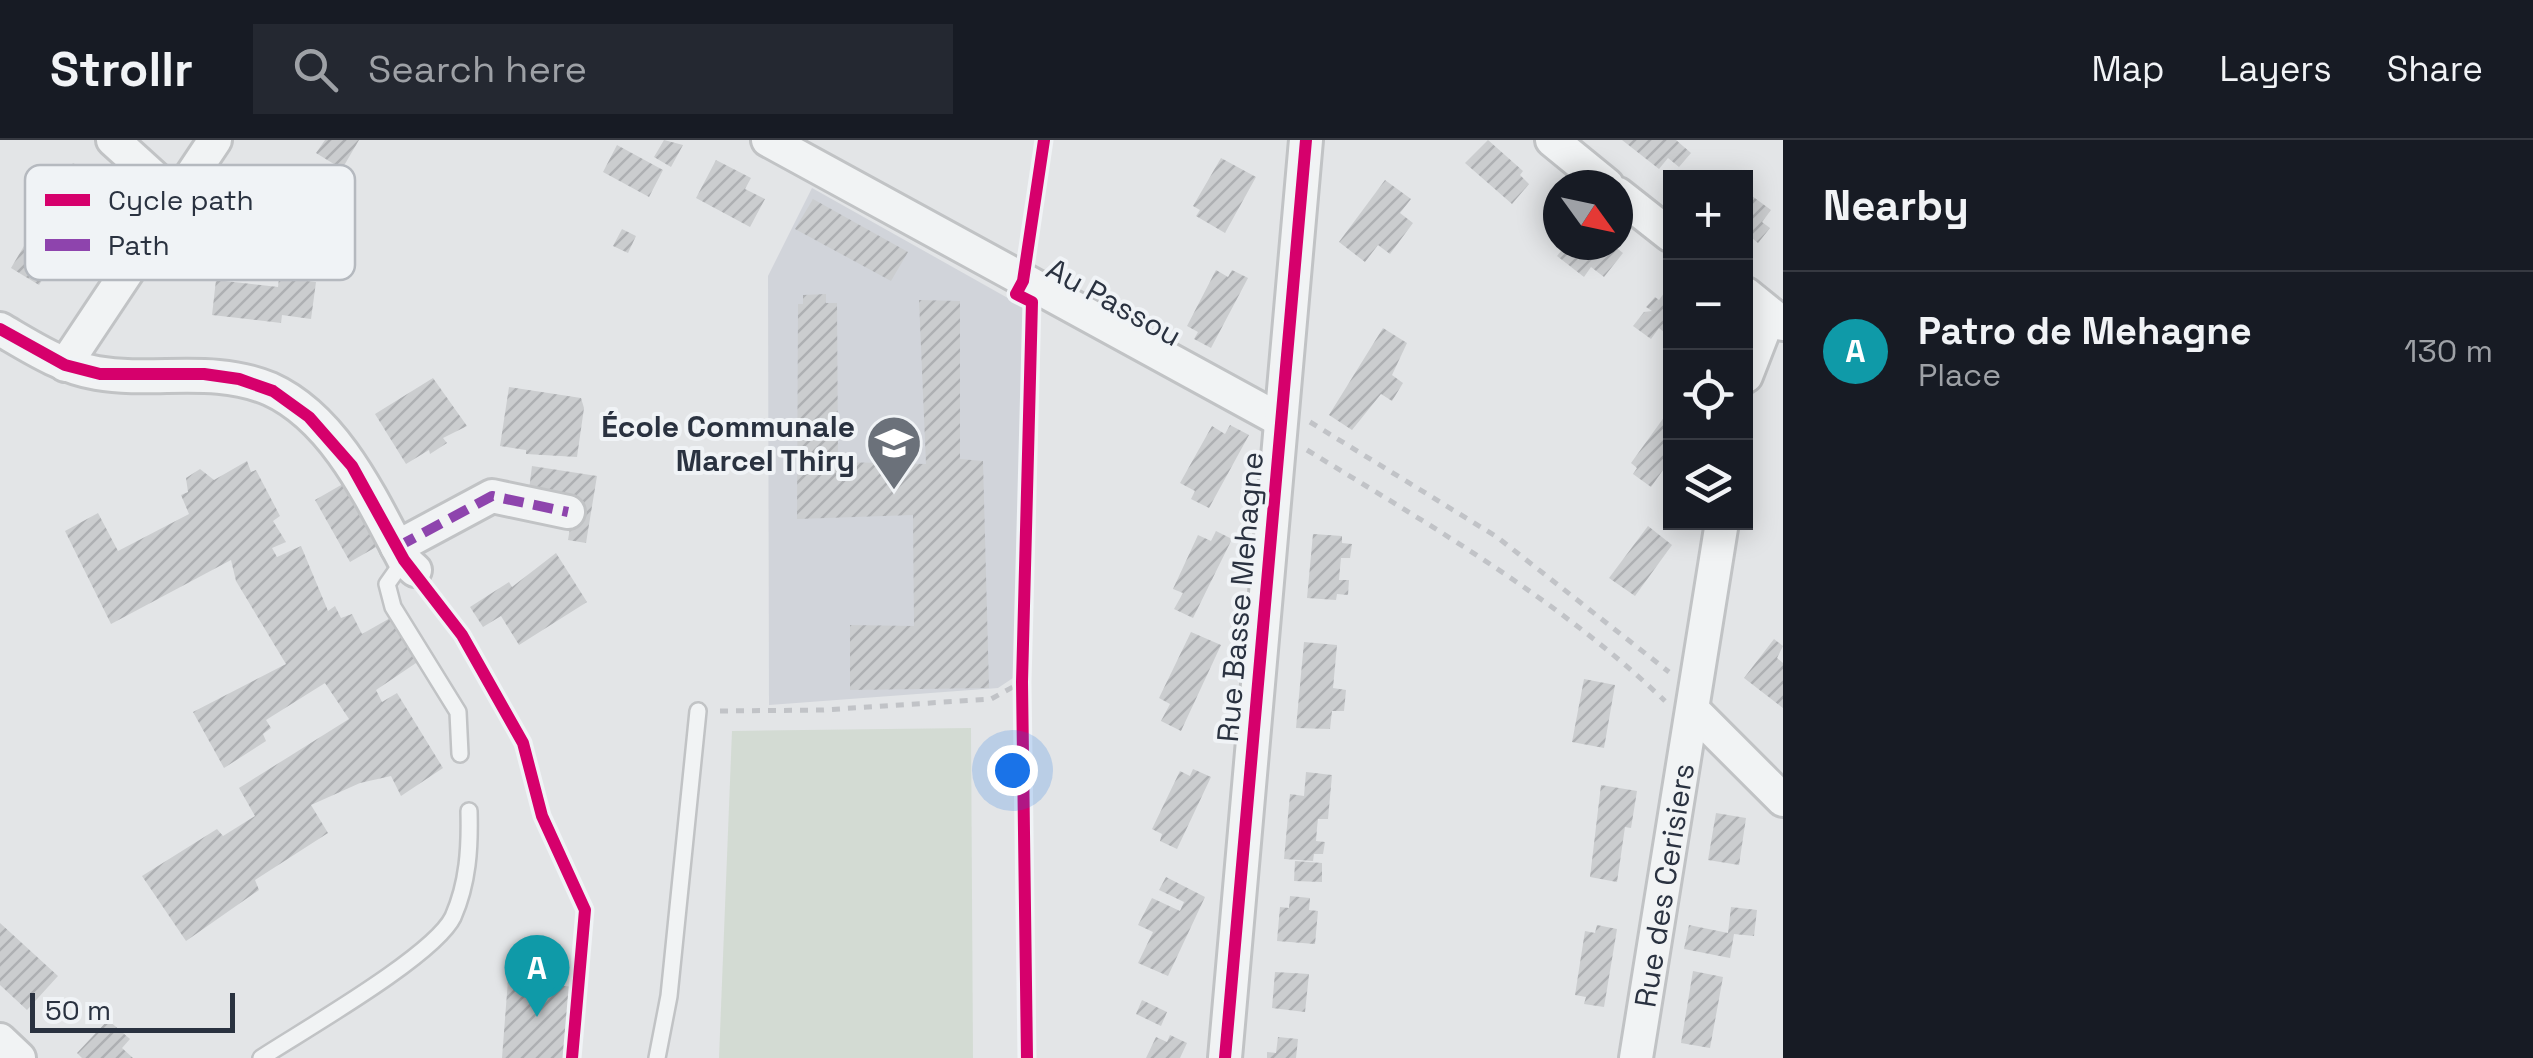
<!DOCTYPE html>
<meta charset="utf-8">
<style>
:root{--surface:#171b24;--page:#242831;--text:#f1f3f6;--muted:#9ea1a6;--line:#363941;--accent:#6b717a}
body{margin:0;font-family:"Space Grotesk",sans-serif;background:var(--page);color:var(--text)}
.controls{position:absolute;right:30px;top:30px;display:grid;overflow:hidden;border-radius:0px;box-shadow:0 5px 25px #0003}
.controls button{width:90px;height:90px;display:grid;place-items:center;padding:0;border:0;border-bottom:2px solid var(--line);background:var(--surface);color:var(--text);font:50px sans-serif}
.compass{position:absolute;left:1543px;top:30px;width:90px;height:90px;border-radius:50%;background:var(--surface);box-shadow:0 5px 25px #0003;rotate:123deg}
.scale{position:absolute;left:30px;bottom:25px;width:205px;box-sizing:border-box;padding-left:10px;border:5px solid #2a3240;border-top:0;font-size:28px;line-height:35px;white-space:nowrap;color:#2a3240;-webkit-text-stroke:8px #f0f3f6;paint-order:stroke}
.you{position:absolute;left:1012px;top:630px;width:35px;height:35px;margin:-25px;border:8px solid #fff;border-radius:50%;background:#1a73e8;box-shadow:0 0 0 15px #1a73e833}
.badge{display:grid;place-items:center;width:65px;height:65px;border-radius:50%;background:var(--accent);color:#fff;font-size:32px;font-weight:700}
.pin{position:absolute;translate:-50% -82px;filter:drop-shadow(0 2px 5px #0008)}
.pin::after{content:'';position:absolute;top:52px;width:35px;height:30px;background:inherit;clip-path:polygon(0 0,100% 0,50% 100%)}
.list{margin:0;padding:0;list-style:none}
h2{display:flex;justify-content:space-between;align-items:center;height:130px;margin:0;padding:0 40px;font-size:42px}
h2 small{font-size:32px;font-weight:400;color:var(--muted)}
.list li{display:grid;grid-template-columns:65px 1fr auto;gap:30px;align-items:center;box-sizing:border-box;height:160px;padding:0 40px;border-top:2px solid var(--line)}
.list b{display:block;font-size:38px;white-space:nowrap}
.list p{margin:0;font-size:32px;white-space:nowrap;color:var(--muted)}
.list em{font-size:32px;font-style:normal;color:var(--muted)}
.icon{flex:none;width:55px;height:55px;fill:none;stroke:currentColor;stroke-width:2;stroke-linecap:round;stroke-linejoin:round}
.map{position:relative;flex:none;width:1783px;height:918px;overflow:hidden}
header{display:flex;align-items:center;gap:60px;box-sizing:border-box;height:140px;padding:0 50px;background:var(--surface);border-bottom:2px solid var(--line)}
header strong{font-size:48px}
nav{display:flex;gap:55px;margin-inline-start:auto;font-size:35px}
.search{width:700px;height:90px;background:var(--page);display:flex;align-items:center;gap:25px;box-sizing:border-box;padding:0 35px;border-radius:0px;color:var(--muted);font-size:38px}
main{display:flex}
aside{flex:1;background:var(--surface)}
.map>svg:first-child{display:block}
.built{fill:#d1d4da}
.garden{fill:#d3dbd3}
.building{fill:url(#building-hatch)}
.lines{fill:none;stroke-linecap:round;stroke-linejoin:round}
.service-casing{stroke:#c1c3c5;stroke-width:20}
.minor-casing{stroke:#c1c3c5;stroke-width:38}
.path{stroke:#c1c3c7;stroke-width:5;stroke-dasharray:8 8;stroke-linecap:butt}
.service{stroke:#f1f3f4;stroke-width:15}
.minor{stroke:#f1f3f4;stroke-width:32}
.quiet{stroke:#8e44ad;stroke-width:10;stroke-dasharray:20 10;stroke-linecap:butt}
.cycleway-casing{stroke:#f0f3f6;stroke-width:19}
.cycleway{stroke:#d6006c;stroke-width:12}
.labels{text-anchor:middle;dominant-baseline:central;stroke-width:8;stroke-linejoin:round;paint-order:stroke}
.street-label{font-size:30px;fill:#2a3240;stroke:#f0f3f6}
.poi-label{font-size:30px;font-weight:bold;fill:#2a3240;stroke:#f0f3f6;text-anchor:end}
.key{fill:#f0f3f6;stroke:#b5b9bf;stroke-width:2.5}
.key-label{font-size:28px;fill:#2a3240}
</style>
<header>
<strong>Strollr</strong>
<div class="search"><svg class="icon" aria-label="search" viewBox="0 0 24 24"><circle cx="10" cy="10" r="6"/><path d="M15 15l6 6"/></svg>Search here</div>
<nav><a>Map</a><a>Layers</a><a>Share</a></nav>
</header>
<main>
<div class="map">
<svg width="1783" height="918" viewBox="0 0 1783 918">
<defs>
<pattern id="building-hatch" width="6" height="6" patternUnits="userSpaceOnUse" patternTransform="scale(2.5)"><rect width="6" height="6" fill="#cbcdcf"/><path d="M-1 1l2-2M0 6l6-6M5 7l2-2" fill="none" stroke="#aeb0b3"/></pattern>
</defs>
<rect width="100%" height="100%" fill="#e3e5e7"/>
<path class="built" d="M812,48L1024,167L1016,536L998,548L769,565L768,136Z"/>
<path class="garden" d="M971,588L973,918H719L732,591Z"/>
<path class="building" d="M325,0H359L342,29L316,13Z
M664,0L683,5L671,27L654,17Z
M1488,0L1523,31L1520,35L1529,44L1512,64L1465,23Z
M1622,0H1676L1691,13L1679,27L1668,18L1659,29Z
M617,5L663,30L649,57L603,32Z
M1221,18L1256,37L1225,93L1196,76L1200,70L1193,66Z
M716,20L751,38L745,49L765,59L750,87L696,58Z
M73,23L87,31L89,26L130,50L113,79L101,72L97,78L64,58L68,50L59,45Z
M1385,40L1411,59L1400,73L1413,83L1390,114L1378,105L1365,122L1339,102Z
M1746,40L1753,46L1748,53L1771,70L1762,82L1770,88L1758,103L1746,93Z
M813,59L908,112L891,141L795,89Z
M34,89L80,116L67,139L49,129L39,145L11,128Z
M622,89L636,96L628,113L613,106Z
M1566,105H1613L1623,113L1604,137L1591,127L1584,137L1557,116Z
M1216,130L1228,137L1232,130L1248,138L1211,208L1194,199L1198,192L1187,186Z
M279,138L316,142L311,179L282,175L281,183L212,175L216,140L278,147Z
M1670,145V197L1659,188L1651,199L1633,186L1644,172L1652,171L1646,167L1655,157L1659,160Z
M826,154V163H837L838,322L926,324L919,160L960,161V319L983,321L989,548L850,550V485L914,486L913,375L797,379L798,164H803V155Z
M1383,188L1407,203L1392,235L1403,243L1392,261L1381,254L1352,290L1329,275Z
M433,238L467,286L443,298L447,303L430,314L429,310L406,324L375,274Z
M509,247L581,258L584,268L577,317L526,314V310L500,306Z
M1670,269V320L1651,347L1633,334L1637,328L1631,323Z
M1230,285L1249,295L1209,368L1191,359L1195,351L1180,343L1212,286L1225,294Z
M247,321L251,332L256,330L280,376L273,381L286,402L272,408L277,417L301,406L328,471L335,466L341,478L352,474L362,494L392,477L419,521L376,550L382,562L397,553L443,628L401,656L391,636L360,643L311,665L328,693L255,740L259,750L186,801L142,736L217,689L223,696L255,676L239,648L349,579L325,543L266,580L271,588L263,594L266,601L224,628L193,572L286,524L236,441L231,420L111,484L65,391L98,373L118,411L189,374L181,355L188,352L186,338L200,329L214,340Z
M532,326L597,336L586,403L568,400L575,358L529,350Z
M348,341L383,403L350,422L315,360Z
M1648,386L1672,405L1635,456L1609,438Z
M1216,391L1232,399L1193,478L1174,469L1183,453L1173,449L1198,395L1211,401Z
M1313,394L1342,396V403L1352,404L1350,418H1341L1340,428L1339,440H1349L1348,455L1337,454L1336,460L1307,458Z
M556,413L587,462L519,505L501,476L483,487L470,467L509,442L512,447Z
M1191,492L1221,505L1181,591L1161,581L1170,564L1159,558Z
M1774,499L1783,506L1777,518L1783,523V568L1744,538Z
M1304,502L1337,505L1333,548L1346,550L1344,571H1332L1330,589L1296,588Z
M1584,539L1615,545L1604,608L1572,602Z
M1193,629L1211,637L1177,709L1160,701L1162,694L1152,689L1180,631L1190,636Z
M1306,632L1332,635L1328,679H1318L1317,688L1316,701L1325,702L1323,714H1314L1313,721L1284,719L1290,654L1304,656Z
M1601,645L1637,651L1631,688L1625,687L1617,742L1590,737Z
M1716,673L1746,678L1739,725L1708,720Z
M1295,721L1322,723V742L1294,741Z
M1166,737L1205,757L1168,836L1138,823L1153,792L1138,785L1152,758L1180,771L1184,762L1159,750Z
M1290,756L1310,758L1309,770L1318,771L1315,804L1277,801L1280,767L1289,768Z
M1731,767L1757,770L1754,796L1734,794L1730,818L1684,809L1689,785L1728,793Z
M0,783L58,836L27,870L0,845Z
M1597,785L1617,789L1604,867L1584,864L1586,857L1575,855L1585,791L1595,793Z
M1693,831L1723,837L1710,908L1681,903Z
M1275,832L1309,834L1305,872L1272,868Z
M508,840L574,847L566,918H502Z
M1142,860L1167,872L1161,886L1136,874Z
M108,880L130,899L122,908L133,918H82L77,913Z
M1170,895L1187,903L1180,918H1146L1156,897L1167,902Z
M1278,897L1298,899L1296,918H1267V912L1276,913Z"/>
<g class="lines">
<g class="service-casing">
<path id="service" d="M404,420L387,444L393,467L458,572L460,614
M261,918C302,891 434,816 453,777C468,743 470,708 469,671
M657,918L669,856L698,571"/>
</g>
<g class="minor-casing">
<g id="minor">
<path d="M113,0L177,58"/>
<path d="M768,0L1280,280"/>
<path d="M1552,0L1607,45"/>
<path d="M1618,54L1670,95"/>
<path d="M1746,154L1783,184"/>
<path d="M0,189C31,207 61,227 97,233C155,243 213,225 270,249C336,279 372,360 404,420L415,430"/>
<path d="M65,225L215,0"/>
<path d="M1746,236L1770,174"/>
<path d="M397,407L492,356L568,372"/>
<path d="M1693,570L1783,660"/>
<path d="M0,900L19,918"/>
<path d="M1225,918L1306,0"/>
<path id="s1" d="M1636,918L1722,382"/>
</g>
</g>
<path class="path" d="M1310,282L1497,397L1669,532
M1307,310C1433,387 1558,459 1665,561
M720,571L823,570L991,559L1022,542"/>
<use href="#service" class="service"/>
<use href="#minor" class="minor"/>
<path class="quiet" d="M397,407L492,356L568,372"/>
<g class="cycleway-casing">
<path id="cycleway" d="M0,189L65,225L100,234H204L239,239L273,251L309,277L352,326L404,420L462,495L523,603L542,676L585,770L572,918
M1027,918L1022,542L1032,162L1016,154L1023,141L1044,0
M1225,918L1306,0"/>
</g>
<use href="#cycleway" class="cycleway"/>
</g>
<defs>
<g id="school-pin" transform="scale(2.875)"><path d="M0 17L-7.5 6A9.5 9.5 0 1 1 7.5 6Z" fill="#6b717a" stroke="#f0f3f6"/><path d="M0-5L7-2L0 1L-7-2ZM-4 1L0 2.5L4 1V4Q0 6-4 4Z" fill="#fff"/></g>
</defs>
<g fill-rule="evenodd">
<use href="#school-pin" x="894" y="303"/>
</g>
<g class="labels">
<g class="street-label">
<text transform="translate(1114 162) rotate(29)">Au Passou</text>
<text transform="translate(1240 457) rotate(-85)">Rue Basse Mehagne</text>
<text stroke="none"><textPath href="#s1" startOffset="175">Rue des Cerisiers</textPath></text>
</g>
<g class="poi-label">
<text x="855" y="286">École Communale<tspan x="855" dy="34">Marcel Thiry</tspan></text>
</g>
</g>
<rect x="25" y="25" width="330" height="115" rx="15" class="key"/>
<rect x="45" y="54" width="45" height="12" fill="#d6006c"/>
<rect x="45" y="99" width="45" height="12" fill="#8e44ad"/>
<g class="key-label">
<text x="108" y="70">Cycle path</text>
<text x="108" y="115">Path</text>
</g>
</svg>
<div class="controls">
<button>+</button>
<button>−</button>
<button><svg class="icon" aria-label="locate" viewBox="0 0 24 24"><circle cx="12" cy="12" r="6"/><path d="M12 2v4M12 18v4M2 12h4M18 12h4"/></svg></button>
<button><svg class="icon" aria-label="layers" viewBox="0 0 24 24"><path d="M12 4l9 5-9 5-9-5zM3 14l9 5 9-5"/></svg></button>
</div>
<svg class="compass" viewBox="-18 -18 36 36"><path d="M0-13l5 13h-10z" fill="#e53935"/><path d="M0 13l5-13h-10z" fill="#9ea1a6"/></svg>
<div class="scale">50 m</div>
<div class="you"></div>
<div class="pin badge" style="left:537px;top:877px;background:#0f9aa8">A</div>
</div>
<aside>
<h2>Nearby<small></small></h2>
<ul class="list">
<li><span class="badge" style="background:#0f9aa8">A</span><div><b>Patro de Mehagne</b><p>Place</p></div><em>130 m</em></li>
</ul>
</aside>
</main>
